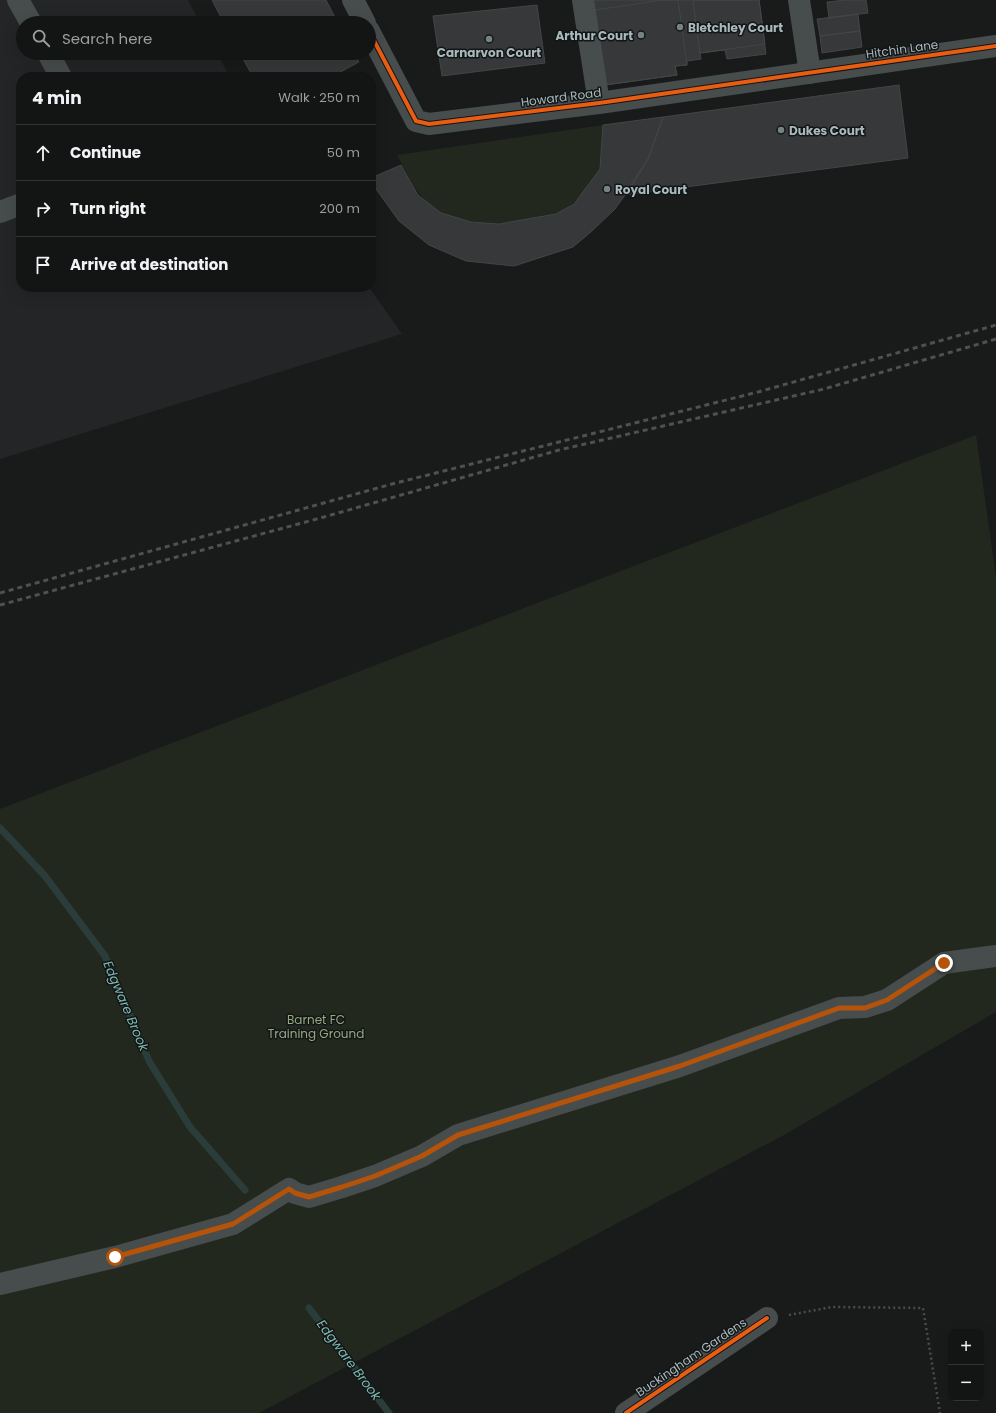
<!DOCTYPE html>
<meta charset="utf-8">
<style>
:root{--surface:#131414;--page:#1c1d1d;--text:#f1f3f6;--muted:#9d9ea0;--line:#323334}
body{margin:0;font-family:Poppins,sans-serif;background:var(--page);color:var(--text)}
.controls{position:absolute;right:12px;bottom:12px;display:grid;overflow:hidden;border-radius:8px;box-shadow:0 4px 16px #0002}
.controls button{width:36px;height:36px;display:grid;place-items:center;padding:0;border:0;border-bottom:1px solid var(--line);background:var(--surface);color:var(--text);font:20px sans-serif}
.stop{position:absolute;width:12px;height:12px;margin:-9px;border:3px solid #b45309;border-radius:50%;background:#fff}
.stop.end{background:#b45309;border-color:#fff;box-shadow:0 1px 4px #0008}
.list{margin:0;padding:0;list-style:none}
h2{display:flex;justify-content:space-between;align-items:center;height:52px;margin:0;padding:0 16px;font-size:17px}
h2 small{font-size:13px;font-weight:400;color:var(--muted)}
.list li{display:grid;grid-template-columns:26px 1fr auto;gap:12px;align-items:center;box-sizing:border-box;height:56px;padding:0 16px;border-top:1px solid var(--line)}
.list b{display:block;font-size:15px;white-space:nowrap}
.list em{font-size:13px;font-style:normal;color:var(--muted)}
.icon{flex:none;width:22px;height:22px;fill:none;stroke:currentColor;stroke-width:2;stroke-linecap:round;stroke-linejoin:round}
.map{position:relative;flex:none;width:996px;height:1413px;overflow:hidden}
.search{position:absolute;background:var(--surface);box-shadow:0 4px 16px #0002;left:16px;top:16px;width:360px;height:44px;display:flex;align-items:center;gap:10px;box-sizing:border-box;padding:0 14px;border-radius:22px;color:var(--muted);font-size:15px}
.panel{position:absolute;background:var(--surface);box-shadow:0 4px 16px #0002;left:16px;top:72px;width:360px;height:220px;border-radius:16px}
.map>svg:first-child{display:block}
.built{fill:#232526}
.green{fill:#23281f}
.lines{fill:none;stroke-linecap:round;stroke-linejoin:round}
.stream{stroke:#2b3d3a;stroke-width:7}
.building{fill:#373839;stroke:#424646}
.path{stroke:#494d4e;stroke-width:2.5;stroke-dasharray:2 3;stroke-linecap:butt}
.minor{stroke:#474c4d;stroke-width:22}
.rail{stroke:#4d5152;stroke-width:3;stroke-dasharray:5 4;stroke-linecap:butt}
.cycleway-casing{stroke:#131516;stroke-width:6}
.cycleway{stroke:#e95d12;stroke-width:4}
.route{stroke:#b45309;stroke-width:5}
.poi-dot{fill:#778283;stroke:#131516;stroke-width:1.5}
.labels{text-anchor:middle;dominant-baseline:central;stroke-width:3;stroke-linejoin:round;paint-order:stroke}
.poi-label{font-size:12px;font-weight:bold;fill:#a9babc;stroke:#131516;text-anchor:start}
.street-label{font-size:12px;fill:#a9babc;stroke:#131516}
.park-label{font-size:12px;fill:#96a97f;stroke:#131516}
.water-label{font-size:13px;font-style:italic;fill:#7dbab0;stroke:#131516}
</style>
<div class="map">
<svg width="996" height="1413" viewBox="0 0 996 1413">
<rect width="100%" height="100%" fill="#191a1a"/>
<path class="built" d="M0,0H188L200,23H23V53H217L230,77H21V287H369L402,334L0,459Z"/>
<path class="green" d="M603,125C602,139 604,156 600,168C596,183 571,208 557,214C532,225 464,227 440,213C418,199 409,177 397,155Z
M976,435L996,577V1012L784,1135L259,1413H0V809Z"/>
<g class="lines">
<path class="stream" d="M0,828L45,876L105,956L149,1061L190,1127L245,1190
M309,1308L389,1413"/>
</g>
<path class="building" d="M212,0H326L338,23H224Z
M593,0H759L766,54L727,59L725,50L700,53L701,59L687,61V65L675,66L677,75L605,85Z
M663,0H678L687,65L675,66L677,75L605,85L595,10Z
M700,0H759L765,44L700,53L693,1Z
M845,0H866L868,13L829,18L827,2Z
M537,5L545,63L442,76L433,16Z
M858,14L860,31L820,36L817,19Z
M860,31L862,47L822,53L820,36Z
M240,53H354L359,62L331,77H253Z
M899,85L908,158L624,195L648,159L663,117Z
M663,117L648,159L633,184L615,209L592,231L573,247L514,266L466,261L429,245L399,221L371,182V178L401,165L418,195L441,213L471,222L499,224L556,214L574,204L600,169L603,125Z"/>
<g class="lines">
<path class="path" d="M789,1315L832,1307L923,1308L940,1413"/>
<path class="minor" d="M18,0L31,23
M353,0L365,23
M583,0L599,103
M799,0L810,73
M369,31L416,121L429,124L599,103L996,46
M48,53L61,77
M0,212L21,204
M0,1284L115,1257L233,1224L289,1189L295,1193L309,1197L342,1187L375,1176L422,1156L458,1135L680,1066L839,1008L865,1007L887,1000L944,963L996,956
M626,1413L767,1318"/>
<path class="rail" d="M0,593L392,484L758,392L996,325
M0,605L324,517L559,450L824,389L996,339"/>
<g class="cycleway-casing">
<path id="cycleway" d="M369,31L416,121L429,124L599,103L996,46
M626,1413L767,1318"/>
</g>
<use href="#cycleway" class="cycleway"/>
</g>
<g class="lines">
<path class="route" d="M115,1257L233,1224L289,1189L295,1193L309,1197L342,1187L375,1176L422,1156L458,1135L680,1066L839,1008H865L887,1000L944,963"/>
</g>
<g class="poi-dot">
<circle cx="680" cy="27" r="4"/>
<circle cx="641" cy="35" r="4"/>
<circle cx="489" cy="39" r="4"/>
<circle cx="781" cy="130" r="4"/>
<circle cx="607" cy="189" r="4"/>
</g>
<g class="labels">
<g class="poi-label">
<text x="688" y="27">Bletchley Court</text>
<text x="633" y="35" text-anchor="end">Arthur Court</text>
<text x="489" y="52" text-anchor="middle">Carnarvon Court</text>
<text x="789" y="130">Dukes Court</text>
<text x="615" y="189">Royal Court</text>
</g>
<g class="street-label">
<text transform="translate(902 49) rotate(-8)">Hitchin Lane</text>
<text transform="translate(561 97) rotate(-7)">Howard Road</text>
<text transform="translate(691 1357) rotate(-34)">Buckingham Gardens</text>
</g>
<g class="park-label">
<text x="316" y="1019">Barnet FC<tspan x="316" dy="14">Training Ground</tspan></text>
</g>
<g class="water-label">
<text transform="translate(126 1006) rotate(67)">Edgware Brook</text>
<text transform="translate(349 1360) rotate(53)">Edgware Brook</text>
</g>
</g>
</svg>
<div class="controls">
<button>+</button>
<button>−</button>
</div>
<div class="stop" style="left:115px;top:1257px"></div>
<div class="stop end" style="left:944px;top:963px"></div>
<div class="search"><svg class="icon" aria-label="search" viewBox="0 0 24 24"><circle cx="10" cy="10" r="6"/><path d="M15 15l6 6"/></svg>Search here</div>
<section class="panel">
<h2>4 min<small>Walk · 250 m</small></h2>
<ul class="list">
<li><svg class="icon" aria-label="ahead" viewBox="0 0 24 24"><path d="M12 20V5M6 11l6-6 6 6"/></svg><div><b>Continue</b></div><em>50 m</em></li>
<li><svg class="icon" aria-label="right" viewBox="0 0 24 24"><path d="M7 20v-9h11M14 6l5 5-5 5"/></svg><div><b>Turn right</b></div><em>200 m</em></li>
<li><svg class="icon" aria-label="arrive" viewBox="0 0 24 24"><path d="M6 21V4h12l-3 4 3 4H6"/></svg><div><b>Arrive at destination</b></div></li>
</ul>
</section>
</div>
